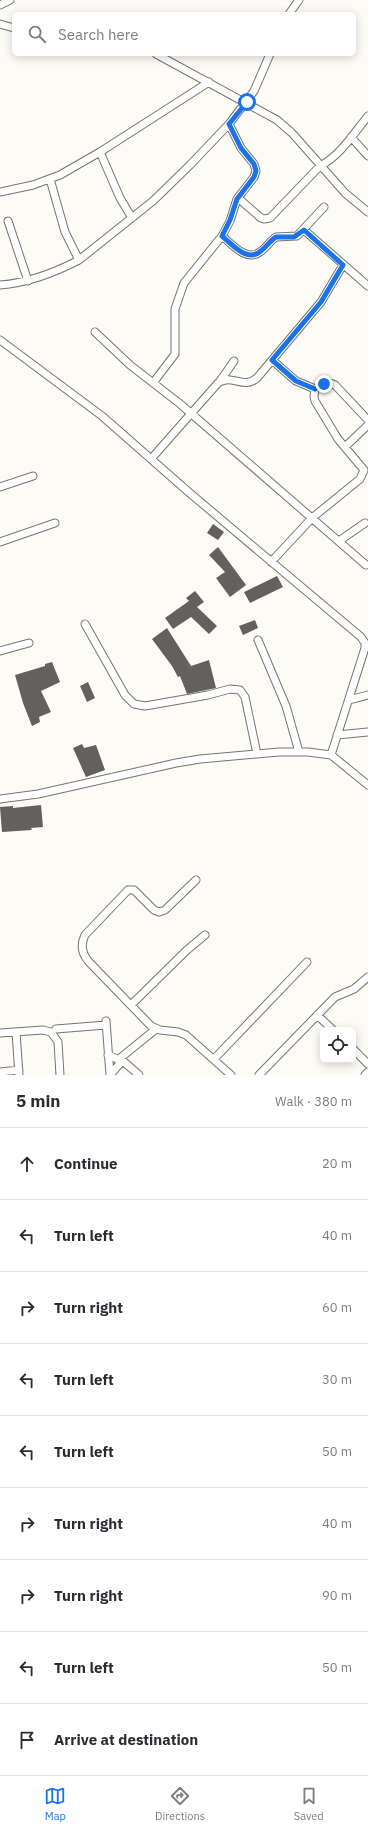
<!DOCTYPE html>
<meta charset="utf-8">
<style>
:root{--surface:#fff;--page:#f7f7f7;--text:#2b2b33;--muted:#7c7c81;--line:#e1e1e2;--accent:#1a73e8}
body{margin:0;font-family:"IBM Plex Sans",sans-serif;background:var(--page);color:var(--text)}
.controls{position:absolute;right:12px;bottom:12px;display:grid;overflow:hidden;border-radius:6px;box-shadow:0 2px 10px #0003}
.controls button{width:36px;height:36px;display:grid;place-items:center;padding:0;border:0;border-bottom:1px solid var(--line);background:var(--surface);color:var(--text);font:20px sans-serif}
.stop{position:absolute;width:12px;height:12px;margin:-9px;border:3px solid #1a73e8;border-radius:50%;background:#fff}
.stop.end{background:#1a73e8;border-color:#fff;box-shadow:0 1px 4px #0008}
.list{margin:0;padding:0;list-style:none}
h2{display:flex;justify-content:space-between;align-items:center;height:52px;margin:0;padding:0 16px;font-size:17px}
h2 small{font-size:13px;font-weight:400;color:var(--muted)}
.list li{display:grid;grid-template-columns:26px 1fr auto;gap:12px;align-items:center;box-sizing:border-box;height:72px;padding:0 16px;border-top:1px solid var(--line)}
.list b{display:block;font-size:15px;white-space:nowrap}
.list em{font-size:13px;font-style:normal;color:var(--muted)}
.icon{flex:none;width:22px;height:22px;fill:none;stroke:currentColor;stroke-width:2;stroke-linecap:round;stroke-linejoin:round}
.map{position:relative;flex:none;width:368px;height:1075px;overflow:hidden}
.search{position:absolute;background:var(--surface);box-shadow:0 2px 10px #0003;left:12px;right:12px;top:12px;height:44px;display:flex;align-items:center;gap:10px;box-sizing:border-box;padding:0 14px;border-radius:6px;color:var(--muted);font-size:15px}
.sheet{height:700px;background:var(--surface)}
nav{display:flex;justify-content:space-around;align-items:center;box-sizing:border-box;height:56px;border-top:1px solid var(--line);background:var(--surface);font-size:11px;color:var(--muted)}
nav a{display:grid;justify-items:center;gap:2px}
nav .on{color:var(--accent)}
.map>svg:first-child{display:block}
.building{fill:#62615d}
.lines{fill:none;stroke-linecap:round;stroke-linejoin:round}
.minor-casing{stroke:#757470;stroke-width:9}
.minor{stroke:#fff;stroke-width:7}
.route{stroke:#1a73e8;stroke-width:5}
</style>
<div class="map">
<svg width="368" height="1075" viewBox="0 0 368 1075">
<rect width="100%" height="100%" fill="#fcfbf6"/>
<path class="building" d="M213,524L224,532L218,540L207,533Z
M218,547L246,585L230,597L216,578L225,572L209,555Z
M277,576L283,587L250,603L244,592Z
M195,591L204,602L197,607L217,626L209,634L191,617L173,629L165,618L189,601L186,598Z
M255,620L258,628L243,635L239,626Z
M167,628L191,666L209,660L216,688L187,694L180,676L178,677L172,666L152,639Z
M52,662L60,682L41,691L51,712L39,717L40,722L32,726L23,703L15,675L45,666V664Z
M88,682L95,698L87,702L80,686Z
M82,744L84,748L96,745L105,770L86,777L73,748Z
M41,805L43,827L31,828L32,830L2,832L0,807L13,806V808Z"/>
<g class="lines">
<g class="minor-casing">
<path id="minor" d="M0,5L10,0
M289,14L299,0
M0,24L14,28
M156,54L277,120L292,133L345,193L368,212
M351,137L368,156
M100,152L120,198L132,218
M50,179L65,232L79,260
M0,192L33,185L60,175L100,152L209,82
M238,198L261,218L264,219L270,218L320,166C340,156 354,133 368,116
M8,221L28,281
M304,230L368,286
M222,236C232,244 246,262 260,252C266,248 270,241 276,237L297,236L324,207
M0,285C28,283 54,273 79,260L153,201L190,165L229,124L254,91L270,54
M95,332L130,365L179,403L366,565
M0,340L102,416L192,495L361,637L365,643V648L331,755
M272,360L296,381L315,389
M220,381L234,361
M153,383L175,354V309L184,283L222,236L230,221L237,199L254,177L256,171L254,164L241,148L229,124
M345,447L368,425
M151,459L218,383C232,373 243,390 257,378L321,302L343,265
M0,487L33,476
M339,541L365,523
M0,542L55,523
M271,562L312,518L360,479L364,470L338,439L315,401L314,397L315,389C320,385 328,381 335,385L368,420
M85,624L125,695L134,704L145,706L208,695L230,689L240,690L245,697L257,754
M258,640L286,706L299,752
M0,651L29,643
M349,700L368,695
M337,735L368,732
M0,799L38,794L176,763L200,759L279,752H308L331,755L368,785
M196,880L165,910L159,912L154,910L134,890H128L85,935C80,945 82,954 89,962L151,1026L160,1030L178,1032L186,1035L231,1075
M131,1005L187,950L205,935
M317,1015L333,1030
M106,1021L110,1075
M56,1029L106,1025
M16,1032L19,1075
M0,1033L43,1030L51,1032L58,1042L60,1075
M353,1049L368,1064
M108,1055L124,1062L139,1075
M119,1059L156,1029
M214,1059L307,962
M0,1072L19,1070
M110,1075L122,1061
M259,1075L335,997L354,989L368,977
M365,1075L368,1072"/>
</g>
<use href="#minor" class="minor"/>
</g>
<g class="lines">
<path class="route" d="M247,102L229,124L241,148L254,164L256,171L254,177L237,199L230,220L222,236C233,245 248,264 262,250C267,246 271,240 276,237H294L304,230L343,265L321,302L272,360L296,381L315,389L324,384"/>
</g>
</svg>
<div class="controls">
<button><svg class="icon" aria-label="locate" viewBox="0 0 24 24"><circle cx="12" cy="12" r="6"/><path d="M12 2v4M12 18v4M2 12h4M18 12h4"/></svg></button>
</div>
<div class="stop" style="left:247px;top:102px"></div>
<div class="stop end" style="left:324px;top:384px"></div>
<div class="search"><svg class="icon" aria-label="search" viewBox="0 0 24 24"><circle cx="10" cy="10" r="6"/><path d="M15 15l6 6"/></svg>Search here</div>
</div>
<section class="sheet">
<h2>5 min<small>Walk · 380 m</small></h2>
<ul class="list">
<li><svg class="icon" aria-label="ahead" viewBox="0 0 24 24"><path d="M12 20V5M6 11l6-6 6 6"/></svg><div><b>Continue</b></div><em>20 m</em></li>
<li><svg class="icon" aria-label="left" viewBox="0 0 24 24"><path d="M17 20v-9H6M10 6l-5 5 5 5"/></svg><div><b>Turn left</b></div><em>40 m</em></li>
<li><svg class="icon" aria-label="right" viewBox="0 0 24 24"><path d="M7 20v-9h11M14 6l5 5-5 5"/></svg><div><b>Turn right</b></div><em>60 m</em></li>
<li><svg class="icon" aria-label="left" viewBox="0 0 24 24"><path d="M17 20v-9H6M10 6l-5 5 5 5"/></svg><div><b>Turn left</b></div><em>30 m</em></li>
<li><svg class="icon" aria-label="left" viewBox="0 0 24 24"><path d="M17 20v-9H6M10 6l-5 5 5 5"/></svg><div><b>Turn left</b></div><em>50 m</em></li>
<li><svg class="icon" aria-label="right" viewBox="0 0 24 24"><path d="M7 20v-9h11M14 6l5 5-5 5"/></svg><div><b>Turn right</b></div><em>40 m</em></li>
<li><svg class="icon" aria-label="right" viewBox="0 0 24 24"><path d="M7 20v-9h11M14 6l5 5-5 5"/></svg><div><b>Turn right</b></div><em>90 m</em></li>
<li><svg class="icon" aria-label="left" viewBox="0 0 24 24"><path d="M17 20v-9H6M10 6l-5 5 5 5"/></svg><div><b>Turn left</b></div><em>50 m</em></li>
<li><svg class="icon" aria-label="arrive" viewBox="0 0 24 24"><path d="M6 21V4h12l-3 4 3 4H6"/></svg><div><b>Arrive at destination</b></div></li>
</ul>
</section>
<nav>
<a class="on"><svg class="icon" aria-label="map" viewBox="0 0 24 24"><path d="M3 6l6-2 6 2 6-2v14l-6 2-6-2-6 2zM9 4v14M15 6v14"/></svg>Map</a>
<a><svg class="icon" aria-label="directions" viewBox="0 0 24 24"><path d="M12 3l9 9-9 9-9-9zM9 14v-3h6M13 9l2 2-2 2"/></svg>Directions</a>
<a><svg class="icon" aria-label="saved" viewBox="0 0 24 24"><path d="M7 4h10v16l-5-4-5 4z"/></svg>Saved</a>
</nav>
